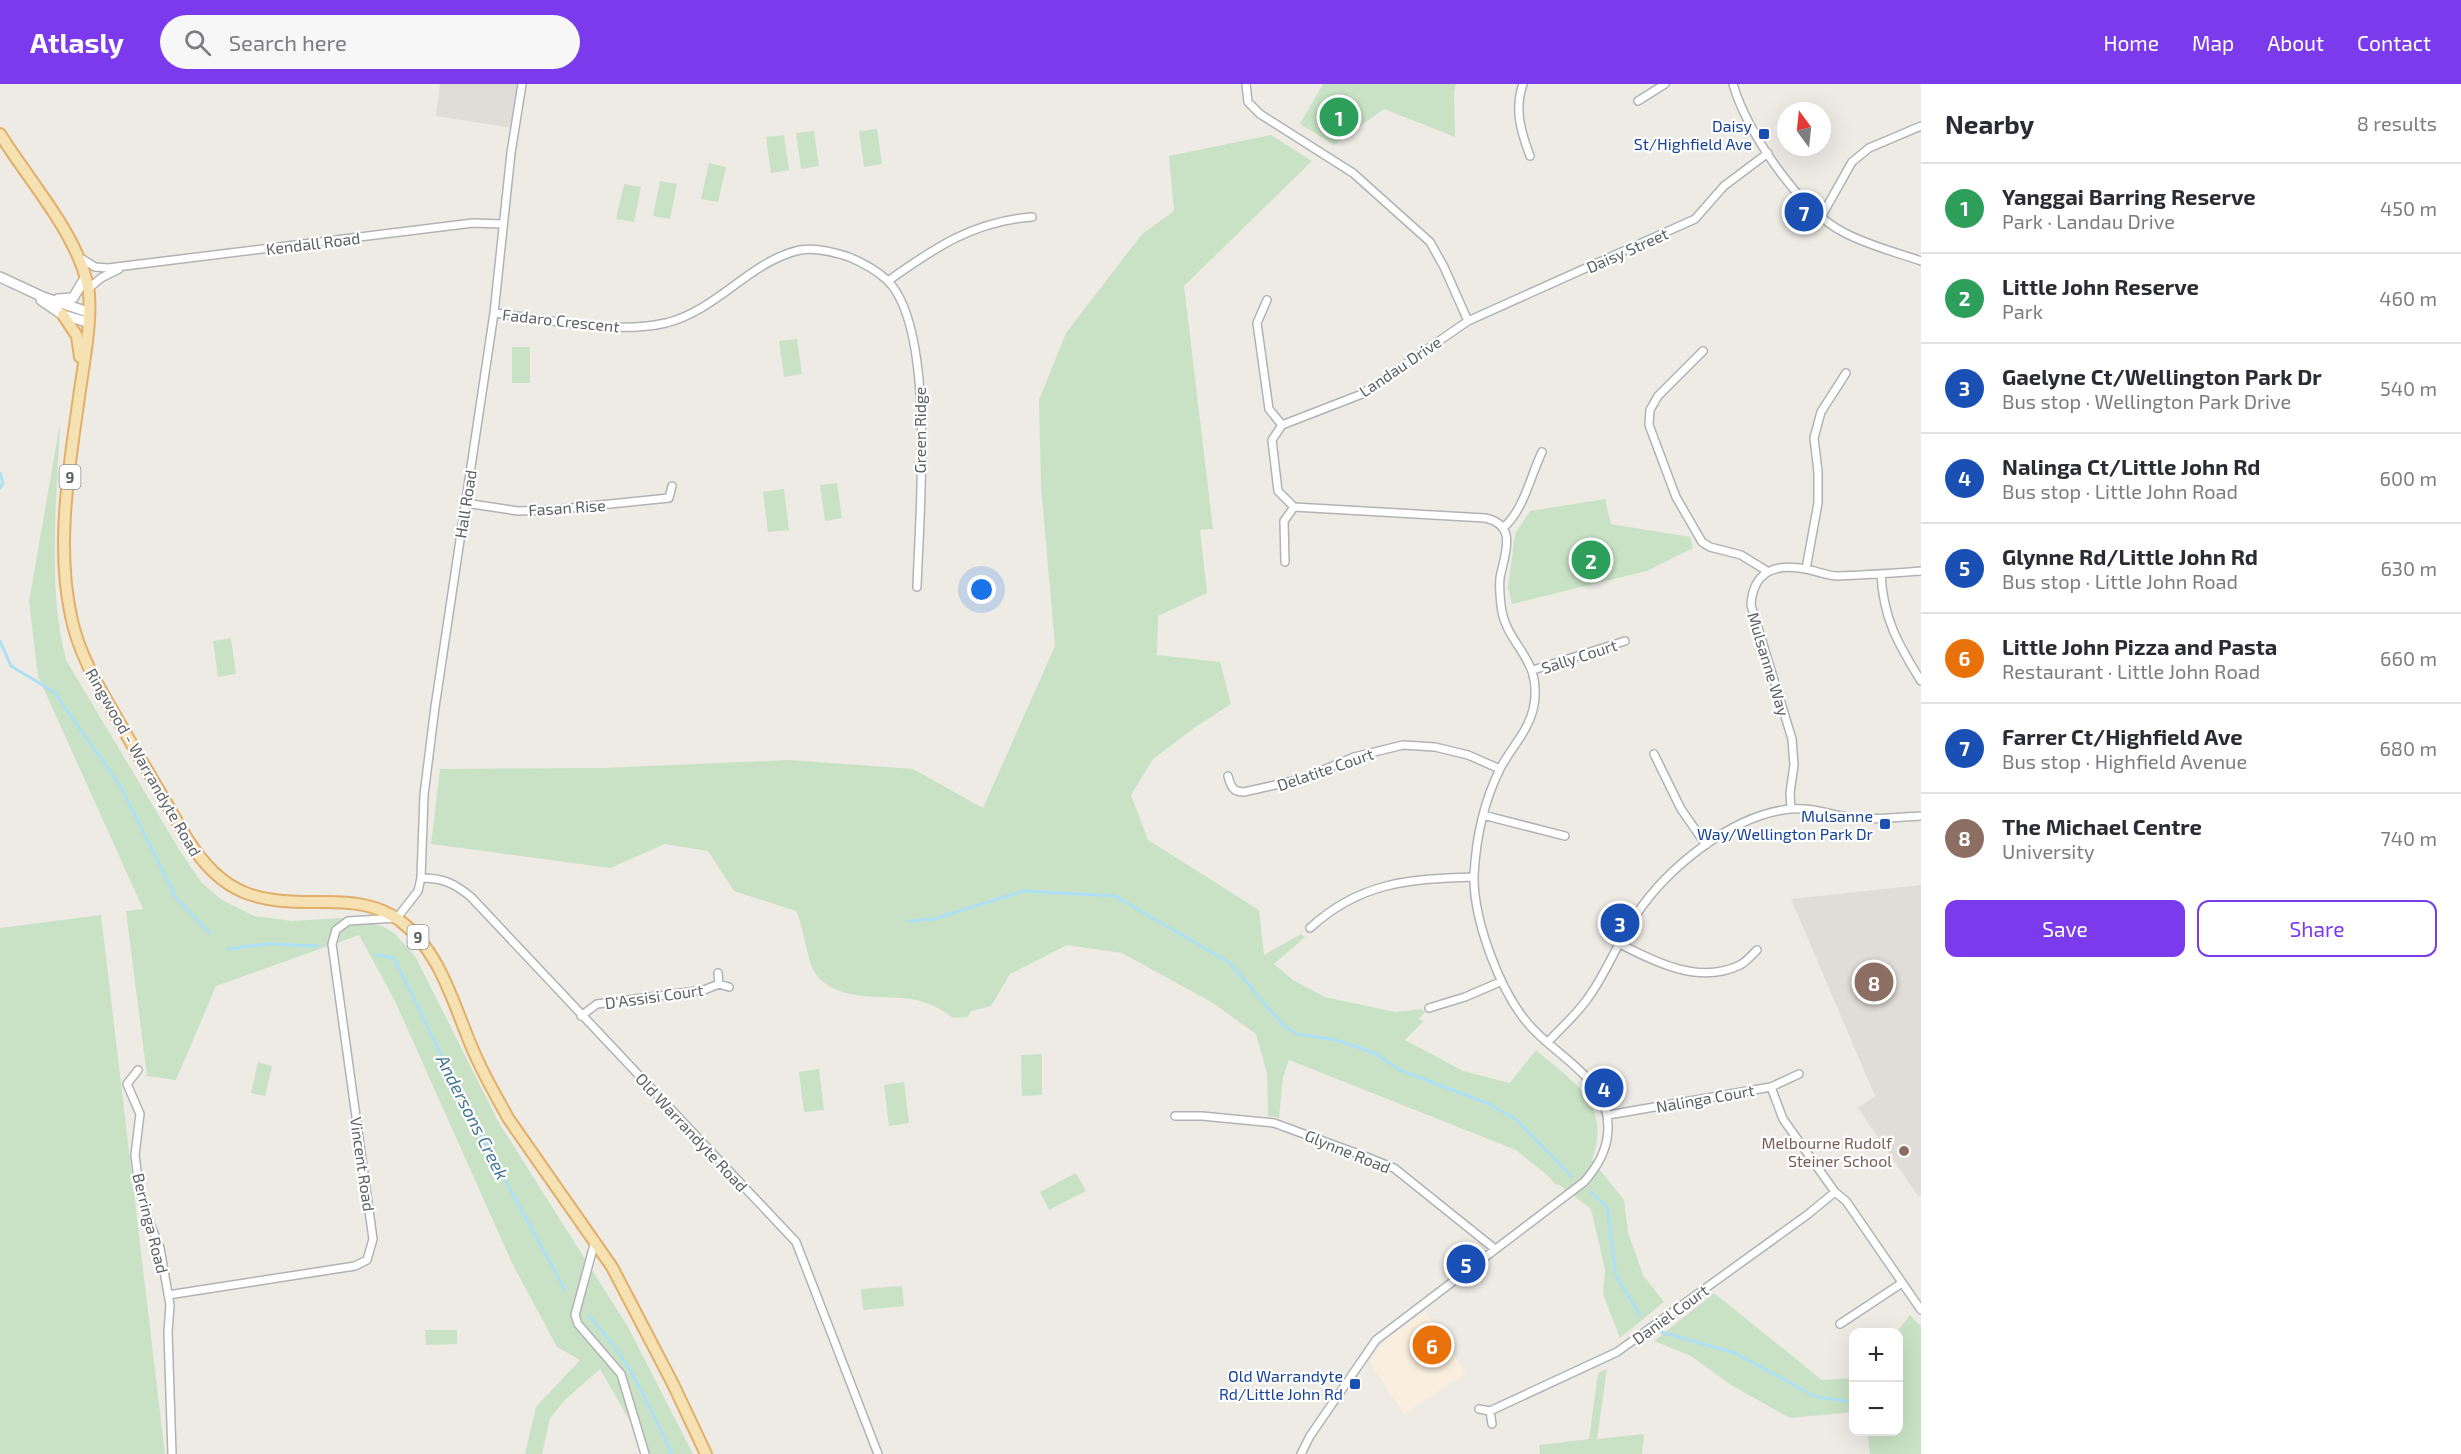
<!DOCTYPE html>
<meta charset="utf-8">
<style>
:root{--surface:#fff;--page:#f7f7f7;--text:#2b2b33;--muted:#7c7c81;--line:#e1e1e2;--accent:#7c3aed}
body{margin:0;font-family:"Exo 2",sans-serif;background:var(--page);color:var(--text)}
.controls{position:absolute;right:18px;bottom:18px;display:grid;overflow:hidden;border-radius:12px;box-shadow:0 6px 24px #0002}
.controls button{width:54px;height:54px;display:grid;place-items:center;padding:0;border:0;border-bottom:2px solid var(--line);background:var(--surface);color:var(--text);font:30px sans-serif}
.compass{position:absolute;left:1777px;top:18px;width:54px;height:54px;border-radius:50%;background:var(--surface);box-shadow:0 6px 24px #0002;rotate:345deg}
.you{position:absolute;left:982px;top:506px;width:21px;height:21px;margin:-15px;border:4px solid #fff;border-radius:50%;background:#1a73e8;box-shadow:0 0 0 9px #1a73e833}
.badge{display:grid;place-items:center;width:39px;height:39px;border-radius:50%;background:var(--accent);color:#fff;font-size:20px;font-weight:700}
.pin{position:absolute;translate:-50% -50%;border:3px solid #fff;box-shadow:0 2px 6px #0006}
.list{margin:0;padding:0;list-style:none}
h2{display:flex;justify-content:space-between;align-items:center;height:78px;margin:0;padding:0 24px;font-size:26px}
h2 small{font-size:20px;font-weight:400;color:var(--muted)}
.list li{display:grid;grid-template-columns:39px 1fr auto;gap:18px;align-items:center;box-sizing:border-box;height:90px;padding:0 24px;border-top:2px solid var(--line)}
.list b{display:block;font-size:22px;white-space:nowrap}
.list p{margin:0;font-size:20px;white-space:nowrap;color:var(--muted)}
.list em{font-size:20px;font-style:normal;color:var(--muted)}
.actions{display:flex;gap:12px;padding:18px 24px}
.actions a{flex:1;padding:14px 0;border:2px solid var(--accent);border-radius:12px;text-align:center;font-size:21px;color:var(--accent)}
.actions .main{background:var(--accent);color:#fff}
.icon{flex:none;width:33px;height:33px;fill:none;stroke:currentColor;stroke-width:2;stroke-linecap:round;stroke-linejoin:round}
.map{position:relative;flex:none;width:1921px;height:1370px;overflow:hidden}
header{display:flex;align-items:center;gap:36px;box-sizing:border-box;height:84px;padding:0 30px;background:var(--accent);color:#fff}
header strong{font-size:28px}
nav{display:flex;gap:33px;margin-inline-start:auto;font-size:21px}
.search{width:420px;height:54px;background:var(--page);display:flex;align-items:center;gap:15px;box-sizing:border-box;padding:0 21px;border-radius:33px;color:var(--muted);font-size:22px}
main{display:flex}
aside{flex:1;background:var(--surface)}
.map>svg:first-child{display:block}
.commercial{fill:#faefde}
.education{fill:#e0dcd7}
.green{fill:#c9e2c5}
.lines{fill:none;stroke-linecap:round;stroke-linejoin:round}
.stream{stroke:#aee0f5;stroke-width:3}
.street-casing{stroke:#b0b3b6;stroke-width:10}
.secondary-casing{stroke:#b2b5b8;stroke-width:12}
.primary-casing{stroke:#e1af6b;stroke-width:14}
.street{stroke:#fff;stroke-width:7}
.secondary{stroke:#fff;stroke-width:9}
.primary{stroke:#f6e1b2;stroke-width:10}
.transit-dot{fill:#1a4fb4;stroke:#fff;stroke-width:2}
.education-dot{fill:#8d6e63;stroke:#fff;stroke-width:2}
.labels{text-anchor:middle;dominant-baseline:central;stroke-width:4.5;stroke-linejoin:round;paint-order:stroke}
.shield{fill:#fff;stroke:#8e9092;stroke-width:1.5}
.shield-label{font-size:15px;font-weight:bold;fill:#5d6164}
.transit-label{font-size:16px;fill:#164399;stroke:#fff;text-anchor:end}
.street-label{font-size:16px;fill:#5d6164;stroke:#fff}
.education-label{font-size:16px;fill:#785e54;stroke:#fff;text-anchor:end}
.water-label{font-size:18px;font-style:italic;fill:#467795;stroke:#fff}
</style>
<header>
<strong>Atlasly</strong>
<div class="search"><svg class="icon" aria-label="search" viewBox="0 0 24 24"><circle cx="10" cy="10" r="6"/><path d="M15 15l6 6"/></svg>Search here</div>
<nav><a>Home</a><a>Map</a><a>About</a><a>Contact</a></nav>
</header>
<main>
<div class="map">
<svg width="1921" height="1370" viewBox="0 0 1921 1370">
<rect width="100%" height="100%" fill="#eeebe5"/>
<path class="commercial" d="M1426,1227L1466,1289L1404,1330L1370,1279L1386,1255Z"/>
<path class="education" d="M440,0H518L511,44L436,32Z
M1921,801V1111L1918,1112L1858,1024L1875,1012L1791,815Z"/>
<path class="green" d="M1323,0H1456L1454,8L1455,53L1384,25L1334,61L1300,40Z
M877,45L882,80L864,83L859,47Z
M814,47L819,82L801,85L796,49Z
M784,51L789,86L771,89L766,53Z
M1271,51L1312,77L1184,202L1213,445L1200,446L1207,509L1158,532L1157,571L1220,578L1231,620L1194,644L1153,675L1131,711L1148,756L1259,826L1264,871L1301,850L1305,853L1274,880L1293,896L1325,913L1395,928L1422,925L1425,928L1419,935L1424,937L1405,956L1463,987L1510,999L1536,966C1574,999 1612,1018 1592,1076L1624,1116L1628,1148L1643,1191L1664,1218L1620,1254L1603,1210L1605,1186L1591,1125L1558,1100L1556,1101L1547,1091L1516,1066L1289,976L1283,993L1279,1034L1268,1032L1267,989L1256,950L1213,919L1122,869L1067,861L1010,890L991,922L972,927L967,933L953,934C942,925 925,917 911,915C882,911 834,918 815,889C807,877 804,843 796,827L734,807L708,767L665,760L610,784L431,760L440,685L603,684L790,676L913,685L983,724L1055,562L1041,402L1039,316L1066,249L1142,150L1174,127L1169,72Z
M709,79L726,83L718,118L701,115Z
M660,97L677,100L670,135L653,132Z
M624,100L641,103L634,138L616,135Z
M797,255L802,290L784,293L779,257Z
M512,263H530V299H512Z
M60,339C57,412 47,505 66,576L180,767L201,798L222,816L254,832L292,837L342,834L382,842L394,849L415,872L499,1039L628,1243L693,1370H649L600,1285L566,1315L550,1334L542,1370H525L536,1323L580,1276L557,1263L512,1179L395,917L359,851L216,902L176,996L147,992L126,827L143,825L38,592L29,518Z
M837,399L842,434L825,437L820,401Z
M784,405L789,446L768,448L763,408Z
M1605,415L1611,440L1690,453L1693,464L1647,487L1512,520L1508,504L1515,450L1530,427Z
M231,554L236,590L218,593L213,557Z
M101,831L165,1370H0V844Z
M1042,970V1011L1022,1012L1021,971Z
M258,978L272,982L265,1012L251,1009Z
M819,985L824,1026L804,1028L799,988Z
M904,998L909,1039L889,1042L884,1001Z
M1076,1089L1086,1107L1049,1126L1040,1108Z
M902,1202L904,1222L863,1226L861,1205Z
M1714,1209L1822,1296L1853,1294V1328L1790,1334L1731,1301L1691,1272L1654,1257Z
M1910,1231L1921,1242V1370H1870L1867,1348H1898L1897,1248Z
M425,1246H457V1260L426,1261Z
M1607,1285L1597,1355L1644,1350L1642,1370H1540L1539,1361L1589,1355L1598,1289Z"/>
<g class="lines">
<path class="stream" d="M0,389L3,399L0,404
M0,557L11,582L54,608L121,703L176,814L210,849
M908,837L934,835L1023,807L1115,812L1230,879L1283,941L1297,950L1336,956L1374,969L1400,986L1489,1020L1517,1036L1571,1092
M228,865L266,860L318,862
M376,871L394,874L481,1052L565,1206
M1591,1108L1607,1123L1616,1192L1640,1231
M589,1232C629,1274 648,1319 672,1370
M1661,1248L1735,1269L1816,1313L1854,1318"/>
<g class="street-casing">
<path id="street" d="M1246,0L1248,18L1260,30L1353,89L1430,158L1444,183L1468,237L1362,310L1282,341L1272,356L1278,407L1294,423L1485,434C1519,441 1504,471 1500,494C1499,503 1500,512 1501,521C1505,563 1545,573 1533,626C1527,649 1510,665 1500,685C1484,717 1476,755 1474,791C1473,836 1501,912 1533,945C1562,976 1610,997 1608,1046C1607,1067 1597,1083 1584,1098L1376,1256L1310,1352L1301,1370
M1523,0C1514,25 1521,48 1530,72
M1733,0C1746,47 1799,125 1843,148C1867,161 1895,168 1921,177
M1638,17L1665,0
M1821,133L1852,78L1869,64L1921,42
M79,173L95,183L108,184L473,139L503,140
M888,197C934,164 974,137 1032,133
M88,205L101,194L119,185
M1267,216L1257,239L1269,325L1282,341
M494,229C548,235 613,251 666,239C718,226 750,177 800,166C816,163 834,168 849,173C861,178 877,187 887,196C937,245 919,433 917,503
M1468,237L1695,135L1724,102L1768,69
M1703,267L1658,312L1650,326L1649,341L1676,413L1702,458L1710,463L1741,471L1767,487
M465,419L518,427L551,426L669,414L672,402
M1503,444C1524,426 1530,393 1542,368
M1285,478L1284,437L1294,423
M1806,485L1818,419V388L1814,354L1821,328L1846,289
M1881,490C1883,534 1898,560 1921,597
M1533,586L1625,557
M1654,670L1681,725L1706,761
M1228,692C1231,703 1233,708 1244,708L1302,695L1354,673L1403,661L1435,663L1468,671L1500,685
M1791,725L1790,709L1794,681L1792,655L1751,521C1753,487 1776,479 1806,485C1817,487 1827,492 1838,492C1866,491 1893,489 1921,487
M1483,731L1565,752
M421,794C443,794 454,799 471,813L796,1158L878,1370
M1310,844C1360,798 1409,795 1474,793
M1620,860C1655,878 1699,901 1740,881C1746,878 1752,871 1757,866
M718,889L719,900
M1429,924L1465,913L1500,898
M581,932L597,920L704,906L719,900L729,903
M1548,958C1561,944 1577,930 1588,914C1607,888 1618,857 1636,831C1667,784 1732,731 1790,725C1811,723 1828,730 1848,733C1871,737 1897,733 1921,732
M138,986L127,1000L140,1030L135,1071L138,1095L144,1125L160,1164L170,1221L168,1248L172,1370
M1771,1003L1783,1035L1835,1108L1846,1117L1921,1226
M1608,1031L1771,1003L1799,990
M1175,1032H1202L1274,1039L1364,1072L1394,1084L1495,1165
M595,1157L575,1231L578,1240L621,1290L645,1370
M168,1211L355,1182L367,1176L373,1155L332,860L336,846L348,837L397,834L418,807L421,794L424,711L435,623L494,229L511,69L522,0
M1840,1240L1902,1199
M1479,1325L1490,1327L1617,1268L1807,1131L1835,1108
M1490,1327L1492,1340"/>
</g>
<g class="secondary-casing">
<path id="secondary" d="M0,193L43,213L88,228
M58,215L73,214L85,194
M41,216L63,231L87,238"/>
</g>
<g class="primary-casing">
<path id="primary" d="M0,50C29,97 77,149 88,203C93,229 84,279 80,306C70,379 55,459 71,532C79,573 102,608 122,643C143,680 165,716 186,753C224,813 257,819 325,818C351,818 377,820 399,836C444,869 455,929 478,977C487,997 498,1015 508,1034L612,1183L673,1300L706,1370
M63,231L77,252L80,273"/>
</g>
<use href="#street" class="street"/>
<use href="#secondary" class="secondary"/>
<use href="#primary" class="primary"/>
</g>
<g class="transit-dot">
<rect x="1758" y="44" width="12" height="12" rx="3"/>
<rect x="1879" y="734" width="12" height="12" rx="3"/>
<rect x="1349" y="1294" width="12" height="12" rx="3"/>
</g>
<circle class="education-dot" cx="1904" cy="1067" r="6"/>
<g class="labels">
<g class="shield">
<rect x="59.5" y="381" width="21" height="24" rx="4.5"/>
<rect x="407.5" y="841" width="21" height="24" rx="4.5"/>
</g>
<g class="shield-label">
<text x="70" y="393">9</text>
<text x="418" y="853">9</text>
</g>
<g class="transit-label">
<text x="1752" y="41">Daisy<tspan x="1752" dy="18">St/Highfield Ave</tspan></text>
<text x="1873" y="731">Mulsanne<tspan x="1873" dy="18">Way/Wellington Park Dr</tspan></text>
<text x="1343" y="1291">Old Warrandyte<tspan x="1343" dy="18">Rd/Little John Rd</tspan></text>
</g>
<g class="street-label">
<text transform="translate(313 159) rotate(-7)">Kendall Road</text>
<text transform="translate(1627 166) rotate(-24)">Daisy Street</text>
<text transform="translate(561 236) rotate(6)">Fadaro Crescent</text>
<text transform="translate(1400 282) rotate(-34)">Landau Drive</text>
<text transform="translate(919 346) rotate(-90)">Green Ridge</text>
<text transform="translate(465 420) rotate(-81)">Hall Road</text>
<text transform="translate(567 423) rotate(-4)">Fasan Rise</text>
<text transform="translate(1579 572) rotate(-18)">Sally Court</text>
<text transform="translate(1769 580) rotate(73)">Mulsanne Way</text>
<text transform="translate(144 678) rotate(60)">Ringwood - Warrandyte Road</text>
<text transform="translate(1325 685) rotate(-19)">Delatite Court</text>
<text transform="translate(654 912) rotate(-8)">D'Assisi Court</text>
<text transform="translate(1705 1014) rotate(-10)">Nalinga Court</text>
<text transform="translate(692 1048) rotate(47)">Old Warrandyte Road</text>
<text transform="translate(1348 1067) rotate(22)">Glynne Road</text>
<text transform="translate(363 1080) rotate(82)">Vincent Road</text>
<text transform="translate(151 1139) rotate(76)">Berringa Road</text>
<text transform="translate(1670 1230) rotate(-36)">Daniel Court</text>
</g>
<g class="education-label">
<text x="1892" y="1058">Melbourne Rudolf<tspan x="1892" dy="18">Steiner School</tspan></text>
</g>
<g class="water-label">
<text transform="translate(473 1033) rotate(63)">Andersons Creek</text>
</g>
</g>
</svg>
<div class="controls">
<button>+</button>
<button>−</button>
</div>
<svg class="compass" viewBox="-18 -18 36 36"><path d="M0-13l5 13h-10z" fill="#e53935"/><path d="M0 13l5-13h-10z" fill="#7c7c81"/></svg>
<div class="you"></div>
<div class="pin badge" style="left:1339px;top:33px;background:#2e9e5b">1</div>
<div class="pin badge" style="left:1591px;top:476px;background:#2e9e5b">2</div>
<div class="pin badge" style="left:1620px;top:839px;background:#1a4fb4">3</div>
<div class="pin badge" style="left:1604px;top:1004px;background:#1a4fb4">4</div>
<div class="pin badge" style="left:1466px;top:1180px;background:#1a4fb4">5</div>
<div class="pin badge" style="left:1432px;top:1261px;background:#e8710a">6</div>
<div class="pin badge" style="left:1804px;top:128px;background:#1a4fb4">7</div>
<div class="pin badge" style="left:1874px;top:898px;background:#8d6e63">8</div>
</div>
<aside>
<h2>Nearby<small>8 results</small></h2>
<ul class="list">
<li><span class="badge" style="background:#2e9e5b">1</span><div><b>Yanggai Barring Reserve</b><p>Park · Landau Drive</p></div><em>450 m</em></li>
<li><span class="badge" style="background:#2e9e5b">2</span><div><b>Little John Reserve</b><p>Park</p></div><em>460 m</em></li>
<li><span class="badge" style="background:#1a4fb4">3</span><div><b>Gaelyne Ct/Wellington Park Dr</b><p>Bus stop · Wellington Park Drive</p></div><em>540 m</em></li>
<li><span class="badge" style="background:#1a4fb4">4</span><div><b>Nalinga Ct/Little John Rd</b><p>Bus stop · Little John Road</p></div><em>600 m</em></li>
<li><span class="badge" style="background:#1a4fb4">5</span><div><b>Glynne Rd/Little John Rd</b><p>Bus stop · Little John Road</p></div><em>630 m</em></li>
<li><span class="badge" style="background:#e8710a">6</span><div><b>Little John Pizza and Pasta</b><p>Restaurant · Little John Road</p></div><em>660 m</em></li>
<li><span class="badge" style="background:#1a4fb4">7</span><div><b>Farrer Ct/Highfield Ave</b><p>Bus stop · Highfield Avenue</p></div><em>680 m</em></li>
<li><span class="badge" style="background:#8d6e63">8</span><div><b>The Michael Centre</b><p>University</p></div><em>740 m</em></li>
</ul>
<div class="actions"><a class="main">Save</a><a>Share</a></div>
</aside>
</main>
